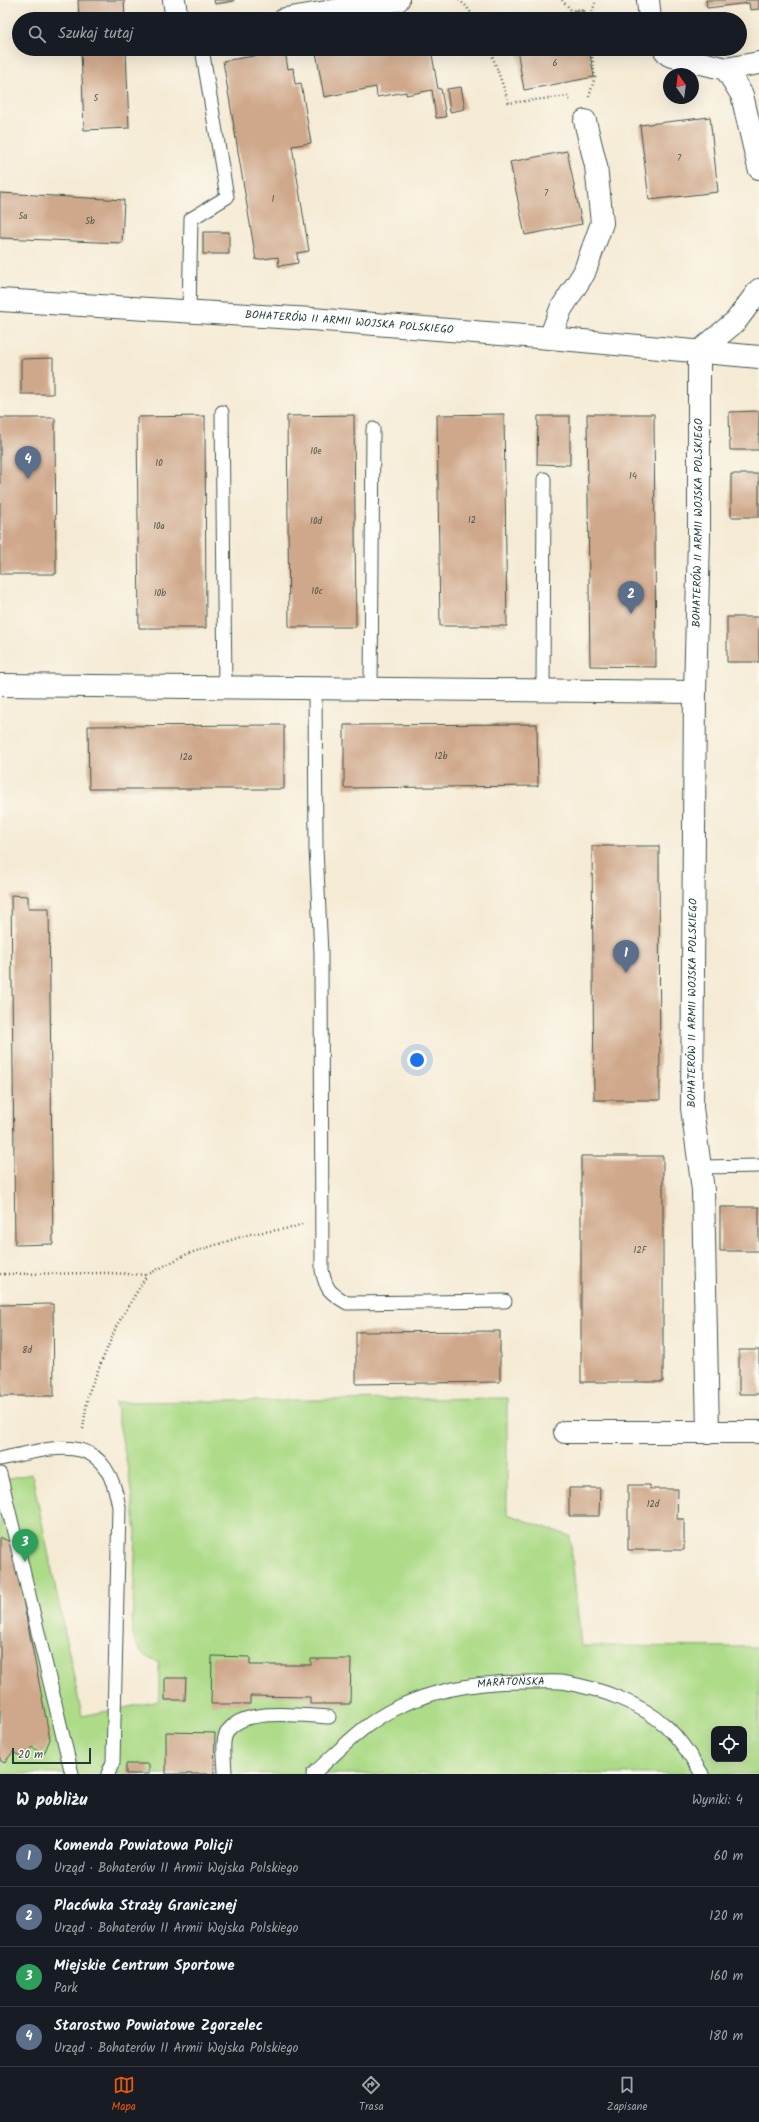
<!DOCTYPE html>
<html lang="pl">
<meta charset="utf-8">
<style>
:root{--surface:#171b24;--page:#20242c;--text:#f1f3f6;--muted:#9ea1a6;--line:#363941;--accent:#ea580c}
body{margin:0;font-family:Kalam,sans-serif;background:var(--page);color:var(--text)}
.controls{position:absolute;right:12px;bottom:12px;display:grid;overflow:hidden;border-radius:8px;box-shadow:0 4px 16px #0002}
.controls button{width:36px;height:36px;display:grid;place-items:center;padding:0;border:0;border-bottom:1px solid var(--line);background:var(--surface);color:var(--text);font:20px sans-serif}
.compass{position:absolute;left:663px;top:68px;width:36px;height:36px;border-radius:50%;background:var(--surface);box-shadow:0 4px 16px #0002;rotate:346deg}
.scale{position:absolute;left:12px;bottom:10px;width:79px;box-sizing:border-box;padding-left:4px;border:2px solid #1f3d34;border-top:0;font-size:11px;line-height:14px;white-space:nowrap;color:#1f3d34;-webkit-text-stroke:3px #fbf7ec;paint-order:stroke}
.you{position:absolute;left:417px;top:1060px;width:14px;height:14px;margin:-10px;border:3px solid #fff;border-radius:50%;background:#1a73e8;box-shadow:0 0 0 6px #1a73e833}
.badge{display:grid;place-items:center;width:26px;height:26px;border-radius:50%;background:var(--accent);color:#fff;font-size:13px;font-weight:700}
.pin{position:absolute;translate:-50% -33px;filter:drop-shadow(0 1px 2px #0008)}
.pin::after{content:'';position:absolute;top:21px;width:14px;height:12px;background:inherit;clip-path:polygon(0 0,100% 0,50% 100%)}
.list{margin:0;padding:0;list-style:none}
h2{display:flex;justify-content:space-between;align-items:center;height:52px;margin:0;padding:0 16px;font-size:17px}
h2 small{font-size:13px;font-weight:400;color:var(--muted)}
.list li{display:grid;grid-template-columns:26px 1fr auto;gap:12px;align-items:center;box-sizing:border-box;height:60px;padding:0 16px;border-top:1px solid var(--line)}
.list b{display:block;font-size:15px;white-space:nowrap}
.list p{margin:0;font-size:13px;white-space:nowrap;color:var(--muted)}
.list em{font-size:13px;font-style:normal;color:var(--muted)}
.icon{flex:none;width:22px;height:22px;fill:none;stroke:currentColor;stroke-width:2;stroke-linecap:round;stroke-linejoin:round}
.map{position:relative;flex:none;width:759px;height:1774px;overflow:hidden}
.search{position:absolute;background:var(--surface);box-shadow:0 4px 16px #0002;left:12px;right:12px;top:12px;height:44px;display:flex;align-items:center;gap:10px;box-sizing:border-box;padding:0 14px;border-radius:22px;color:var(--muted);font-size:15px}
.sheet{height:292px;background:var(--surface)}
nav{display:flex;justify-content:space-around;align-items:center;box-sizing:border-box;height:56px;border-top:1px solid var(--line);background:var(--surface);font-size:11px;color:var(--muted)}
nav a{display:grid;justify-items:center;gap:2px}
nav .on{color:var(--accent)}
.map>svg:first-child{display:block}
.green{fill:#addb88;stroke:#668c5e;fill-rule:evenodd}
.building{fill:#cfa78a}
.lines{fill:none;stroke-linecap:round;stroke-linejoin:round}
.service-casing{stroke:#3f574c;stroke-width:15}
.minor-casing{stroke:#3f574c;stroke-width:24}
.tertiary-casing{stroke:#3f574c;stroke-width:24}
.path{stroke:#3f574c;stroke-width:2.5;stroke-dasharray:1 3;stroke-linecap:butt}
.service{stroke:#fff;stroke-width:13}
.minor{stroke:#fff;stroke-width:22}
.tertiary{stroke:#fff;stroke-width:22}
.labels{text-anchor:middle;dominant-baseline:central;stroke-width:3;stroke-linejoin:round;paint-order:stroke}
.number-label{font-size:9px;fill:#4b584a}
.street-label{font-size:11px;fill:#1f3d34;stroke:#fbf7ec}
</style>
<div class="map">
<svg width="759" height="1774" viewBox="0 0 759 1774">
<rect width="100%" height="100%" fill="#fbf7ec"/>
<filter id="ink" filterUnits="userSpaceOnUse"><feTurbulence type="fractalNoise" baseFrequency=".025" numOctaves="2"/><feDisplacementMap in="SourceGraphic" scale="8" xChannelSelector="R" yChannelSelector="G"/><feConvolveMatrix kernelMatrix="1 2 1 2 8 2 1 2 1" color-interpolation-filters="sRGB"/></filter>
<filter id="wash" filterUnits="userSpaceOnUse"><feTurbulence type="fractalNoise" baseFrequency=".012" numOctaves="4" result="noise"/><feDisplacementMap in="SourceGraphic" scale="16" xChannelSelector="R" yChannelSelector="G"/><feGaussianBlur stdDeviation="0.9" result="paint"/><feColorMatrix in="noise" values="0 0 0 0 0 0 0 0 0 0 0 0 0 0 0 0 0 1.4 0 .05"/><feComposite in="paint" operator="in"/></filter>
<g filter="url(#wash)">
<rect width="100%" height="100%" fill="#f5ebd5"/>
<path class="green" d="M507,1398V1514L570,1536L581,1646L759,1647V1774H0V1480L32,1474L82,1716L159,1701V1663C141,1656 136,1649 132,1630L136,1532L129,1475L115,1402ZM714,1729H744V1759H714Z"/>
<g id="blocks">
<path class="building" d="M78,0H124L125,19H79Z
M214,0H234V1L215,4Z
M706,0H759V9L750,10L749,3L707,8Z
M582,10L584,19H537V18Z
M81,49H126L129,128L84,130Z
M336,49H431L438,89H441L446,117L436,118L432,90L406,95V92L377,97L376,87L324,97L316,52Z
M517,49H589L594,77L524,90Z
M285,51L288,69L293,68L295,84L301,83L311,143L292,146L309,251L297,253L298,263L279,266L278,257L256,260L223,61Z
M461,87L465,109L450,112L447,89Z
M710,117L718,192L649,200L640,125Z
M567,151L582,224L525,235L510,162Z
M0,193L124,200L122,243L0,238Z
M203,232H229V254H203Z
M53,358V394H21V359Z
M759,411V450H730L729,412Z
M504,414L507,626H440L437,415Z
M587,414H654L656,667L590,666Z
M354,415L356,627H289L287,416Z
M205,416L206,628H139L137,417Z
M538,416H570V465L537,464Z
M0,418H55L56,574H0Z
M731,474H759V517H731Z
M727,617H759V662H727Z
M537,724L538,786L344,788V725Z
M284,725V789H89L88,726Z
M592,846H659L660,1100H594Z
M11,895L28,896V908H49L53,1244L15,1245Z
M581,1156H663V1382H581Z
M720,1207H759V1251H720Z
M53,1304L54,1396H0V1305Z
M500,1331V1382L356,1384V1332Z
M739,1350H759V1394H739Z
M628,1485H650V1489H678L677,1519H684V1550H628Z
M569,1488H600L599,1516H569Z
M0,1537L12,1543L50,1739L44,1754L32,1747L24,1758L13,1752L4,1763L0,1760Z
M212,1656L250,1657V1665H311V1659H351L350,1704H310V1697L250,1696V1704H211Z
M165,1678H186L185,1700H165Z
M166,1732L215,1733L214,1774H166Z
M126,1764H149V1774H126Z"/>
</g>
</g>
<g filter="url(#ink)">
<use href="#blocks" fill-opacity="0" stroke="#3f574c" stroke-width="1"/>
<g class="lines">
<g class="service-casing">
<g id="service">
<path d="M189,311L191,219L227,197L202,49"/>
<path d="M222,412L225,688"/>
<path d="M315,689L316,849L321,953L322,1270C326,1290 330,1293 347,1303L505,1301"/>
<path d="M371,689L373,429"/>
<path d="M543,691L544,479"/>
<path d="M701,1167L759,1166"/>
<path d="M0,1459C60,1446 106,1430 119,1507L113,1762L108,1774"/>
<path d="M0,1474L72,1774"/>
<path d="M225,1774C225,1763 222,1747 225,1737C235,1705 303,1716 329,1717"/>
<path id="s1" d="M313,1774C339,1751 364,1723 396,1708C439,1687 489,1681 537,1682C547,1682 558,1681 567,1683C601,1689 640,1703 666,1726C681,1740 691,1757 702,1774"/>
</g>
</g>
<g class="minor-casing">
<g id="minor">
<path d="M174,0L177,19"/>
<path d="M648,0L650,19"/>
<path d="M285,19L398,0"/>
<path d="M664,49L669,55L726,69L742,95L759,168"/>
<path d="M726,69L759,63"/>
<path d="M550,338L561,309L584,273L602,223L596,166L585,121"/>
<path d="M0,685L695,692"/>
<path d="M565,1432H759"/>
<path id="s2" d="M708,1433L703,1190L692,1108L695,692L699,538V352L736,321L759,290"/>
</g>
</g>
<g class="tertiary-casing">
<g id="tertiary">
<path id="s3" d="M0,300L312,319L550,338L759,357"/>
</g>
</g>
<path class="path" d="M459,0L466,6L475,19
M562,0L571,10L584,9L586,19
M590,19L596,0
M490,49L509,103L568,96L570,102
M589,97L595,77L591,49
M0,1274L110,1273L147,1275
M83,1429L88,1394L117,1325L147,1275L187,1254L250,1234L291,1228L302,1224"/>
<use href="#service" class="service"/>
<use href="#minor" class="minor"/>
<use href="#tertiary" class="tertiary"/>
</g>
</g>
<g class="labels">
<g class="number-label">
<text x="555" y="63">6</text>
<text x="96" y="98">5</text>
<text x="679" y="158">7</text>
<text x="546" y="193">7</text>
<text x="273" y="199">1</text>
<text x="23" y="216">5a</text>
<text x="90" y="221">5b</text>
<text x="316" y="451">10e</text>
<text x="159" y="463">10</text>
<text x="633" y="476">14</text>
<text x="472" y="520">12</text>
<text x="316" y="521">10d</text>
<text x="159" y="526">10a</text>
<text x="317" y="591">10c</text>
<text x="160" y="593">10b</text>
<text x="441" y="756">12b</text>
<text x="186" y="757">12a</text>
<text x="640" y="1250">12F</text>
<text x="27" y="1350">8d</text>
<text x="653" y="1504">12d</text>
</g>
<g class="street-label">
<text stroke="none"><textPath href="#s3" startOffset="350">BOHATERÓW II ARMII WOJSKA POLSKIEGO</textPath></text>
<text stroke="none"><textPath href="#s2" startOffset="911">BOHATERÓW II ARMII WOJSKA POLSKIEGO</textPath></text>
<text stroke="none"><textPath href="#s2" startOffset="431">BOHATERÓW II ARMII WOJSKA POLSKIEGO</textPath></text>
<text stroke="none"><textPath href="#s1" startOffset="225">MARATOŃSKA</textPath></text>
</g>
</g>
</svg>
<div class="controls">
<button><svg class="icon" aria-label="locate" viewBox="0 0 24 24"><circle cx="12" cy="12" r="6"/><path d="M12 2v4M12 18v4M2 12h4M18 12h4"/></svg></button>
</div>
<svg class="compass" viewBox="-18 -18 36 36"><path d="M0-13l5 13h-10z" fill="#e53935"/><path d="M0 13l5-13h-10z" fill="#9ea1a6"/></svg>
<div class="scale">20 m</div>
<div class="you"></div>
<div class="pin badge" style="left:626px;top:973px;background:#5c6f8a">1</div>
<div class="pin badge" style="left:631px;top:614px;background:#5c6f8a">2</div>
<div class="pin badge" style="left:25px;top:1562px;background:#2e9e5b">3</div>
<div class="pin badge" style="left:28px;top:479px;background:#5c6f8a">4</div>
<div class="search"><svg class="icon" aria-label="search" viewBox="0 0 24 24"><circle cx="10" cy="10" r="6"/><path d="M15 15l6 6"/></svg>Szukaj tutaj</div>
</div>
<section class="sheet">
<h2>W pobliżu<small>Wyniki: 4</small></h2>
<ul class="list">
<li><span class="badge" style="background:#5c6f8a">1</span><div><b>Komenda Powiatowa Policji</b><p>Urząd · Bohaterów II Armii Wojska Polskiego</p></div><em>60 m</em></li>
<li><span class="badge" style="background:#5c6f8a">2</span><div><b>Placówka Straży Granicznej</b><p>Urząd · Bohaterów II Armii Wojska Polskiego</p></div><em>120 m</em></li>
<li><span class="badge" style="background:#2e9e5b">3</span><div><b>Miejskie Centrum Sportowe</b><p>Park</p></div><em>160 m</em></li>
<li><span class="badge" style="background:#5c6f8a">4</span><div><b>Starostwo Powiatowe Zgorzelec</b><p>Urząd · Bohaterów II Armii Wojska Polskiego</p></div><em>180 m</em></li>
</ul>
</section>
<nav>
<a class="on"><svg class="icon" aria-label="map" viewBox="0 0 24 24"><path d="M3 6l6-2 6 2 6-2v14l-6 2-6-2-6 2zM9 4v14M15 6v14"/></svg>Mapa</a>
<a><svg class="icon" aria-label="directions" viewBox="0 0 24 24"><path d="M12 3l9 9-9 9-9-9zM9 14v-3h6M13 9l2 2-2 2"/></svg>Trasa</a>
<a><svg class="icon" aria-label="saved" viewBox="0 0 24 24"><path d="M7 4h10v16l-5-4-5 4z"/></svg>Zapisane</a>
</nav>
